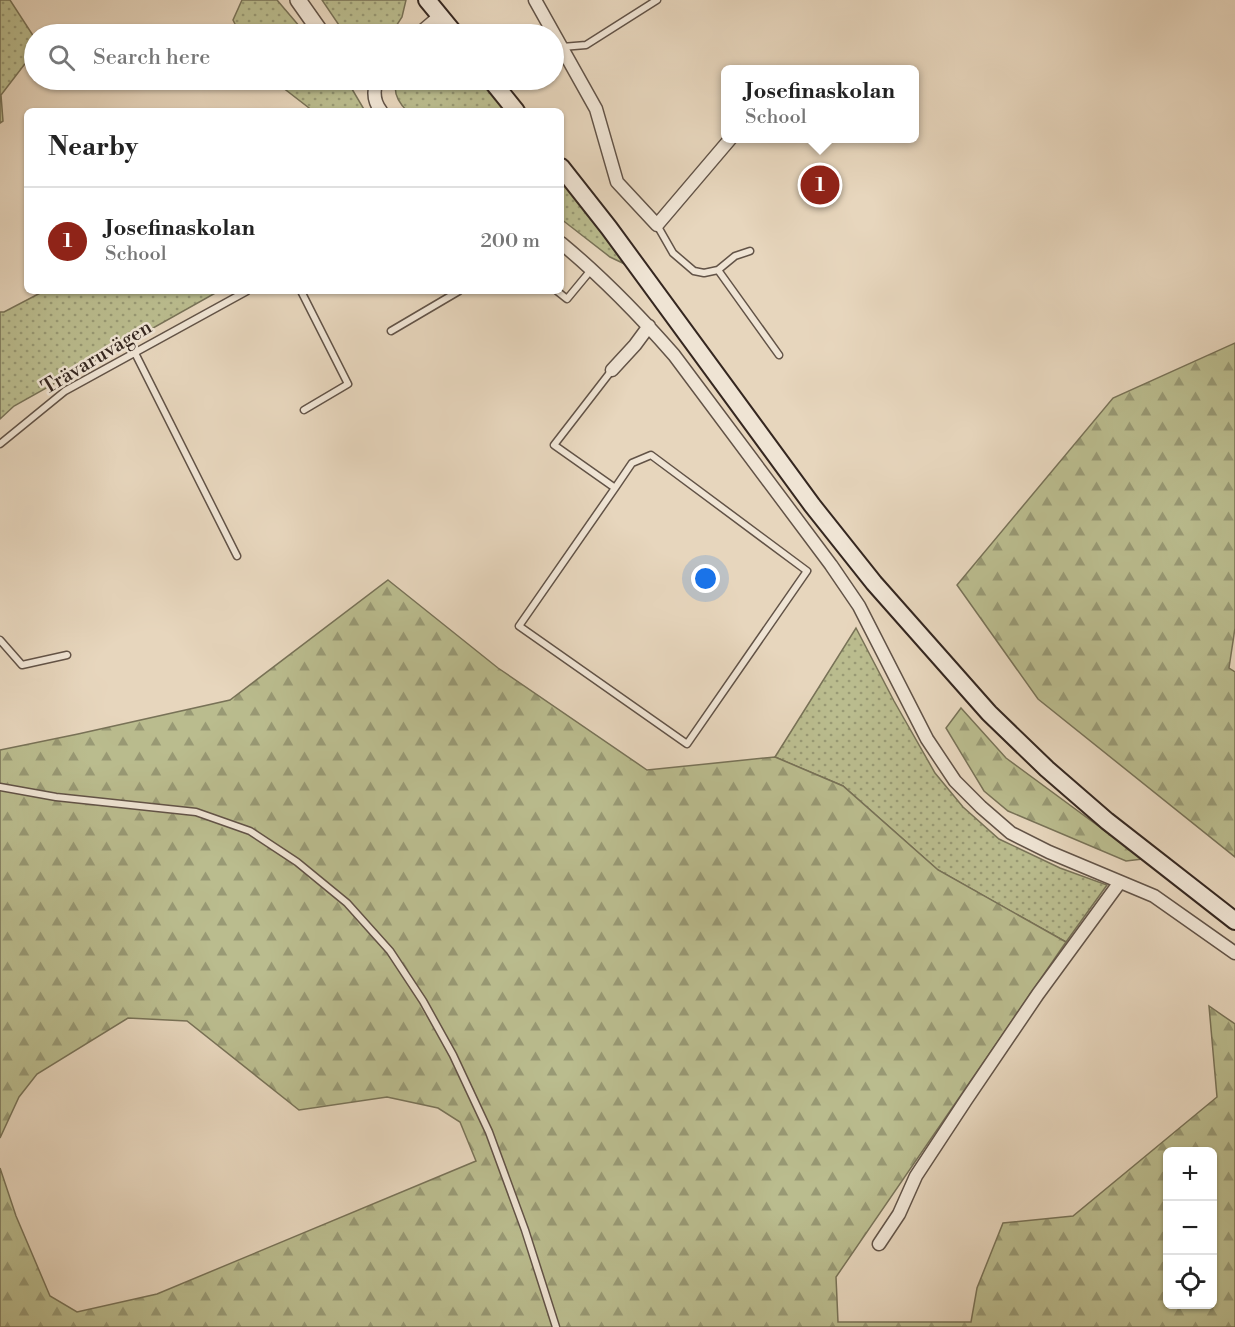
<!DOCTYPE html>
<meta charset="utf-8">
<style>
:root{--surface:#fff;--page:#f6f6f6;--text:#222;--muted:#767676;--line:#e0e0e0;--accent:#8f2418}
body{margin:0;font-family:"Libre Bodoni",serif;background:var(--page);color:var(--text)}
.controls{position:absolute;right:18px;bottom:18px;display:grid;overflow:hidden;border-radius:9px;box-shadow:0 2px 4px #0004}
.controls button{width:54px;height:54px;display:grid;place-items:center;padding:0;border:0;border-bottom:2px solid var(--line);background:var(--surface);color:var(--text);font:30px sans-serif}
.you{position:absolute;left:706px;top:579px;width:21px;height:21px;margin:-15px;border:4px solid #fff;border-radius:50%;background:#1a73e8;box-shadow:0 0 0 9px #1a73e833}
.badge{display:grid;place-items:center;width:39px;height:39px;border-radius:50%;background:var(--accent);color:#fff;font-size:20px;font-weight:700}
.pin{position:absolute;translate:-50% -50%;border:3px solid #fff;box-shadow:0 2px 6px #0006}
.popup{position:absolute;left:721px;top:65px;width:198px;height:78px;box-sizing:border-box;display:grid;place-content:center;border-radius:9px;background:var(--surface);filter:drop-shadow(0 2px 4px #0005);font-size:20px;white-space:nowrap;color:var(--muted)}
.popup b{font-size:22px;color:var(--text)}
.popup::after{content:'';position:absolute;left:50%;top:100%;margin-left:-12px;border:12px solid transparent;border-top-color:var(--surface)}
.list{margin:0;padding:0;list-style:none}
h2{display:flex;justify-content:space-between;align-items:center;height:78px;margin:0;padding:0 24px;font-size:26px}
h2 small{font-size:20px;font-weight:400;color:var(--muted)}
.list li{display:grid;grid-template-columns:39px 1fr auto;gap:18px;align-items:center;box-sizing:border-box;height:108px;padding:0 24px;border-top:2px solid var(--line)}
.list b{display:block;font-size:22px;white-space:nowrap}
.list p{margin:0;font-size:20px;white-space:nowrap;color:var(--muted)}
.list em{font-size:20px;font-style:normal;color:var(--muted)}
.icon{flex:none;width:33px;height:33px;fill:none;stroke:currentColor;stroke-width:2;stroke-linecap:round;stroke-linejoin:round}
.map{position:relative;flex:none;width:1235px;height:1327px;overflow:hidden}
.search{position:absolute;background:var(--surface);box-shadow:0 2px 4px #0004;left:24px;top:24px;width:540px;height:66px;display:flex;align-items:center;gap:15px;box-sizing:border-box;padding:0 21px;border-radius:33px;color:var(--muted);font-size:22px}
.panel{position:absolute;background:var(--surface);box-shadow:0 2px 4px #0004;left:24px;top:108px;width:540px;height:186px;border-radius:9px}
.map>svg:first-child{display:block}
.grass{fill:url(#grass-dots);stroke:#787257;stroke-width:1.5}
.forest{fill:url(#forest-firs);stroke:#787257;stroke-width:1.5;fill-rule:evenodd}
.lines{fill:none;stroke-linecap:round;stroke-linejoin:round}
.service-casing{stroke:#625347;stroke-width:9}
.minor-casing{stroke:#625347;stroke-width:15}
.tertiary-casing{stroke:#625347;stroke-width:18}
.secondary-casing{stroke:#352720;stroke-width:20}
.service{stroke:#efe4d4;stroke-width:6}
.minor{stroke:#efe4d4;stroke-width:12}
.tertiary{stroke:#efe4d4;stroke-width:15}
.secondary{stroke:#efe4d4;stroke-width:16}
.labels{text-anchor:middle;dominant-baseline:central;stroke-width:5;stroke-linejoin:round;paint-order:stroke}
.street-label{font-size:20px;fill:#352720;stroke:#efe4d4}
</style>
<div class="map">
<svg width="1235" height="1327" viewBox="0 0 1235 1327">
<defs>
<pattern id="grass-dots" width="8" height="8" patternUnits="userSpaceOnUse" patternTransform="scale(1.5)"><rect width="8" height="8" fill="#babc8e"/><path d="M2 2h.1M6 6h.1" fill="none" stroke="#989974" stroke-width="1.8" stroke-linecap="round"/></pattern>
<pattern id="forest-firs" width="22" height="20" patternUnits="userSpaceOnUse" patternTransform="scale(1.5)"><rect width="22" height="20" fill="#babc8e"/><path d="M5 1l3.5 6h-7zM16 11l3.5 6h-7z" fill="#989974"/></pattern>
</defs>
<rect width="100%" height="100%" fill="#e7d6bd"/>
<filter id="stains"><feTurbulence type="fractalNoise" baseFrequency=".00333" numOctaves="4"/><feColorMatrix values="0 0 0 0 .2 0 0 0 0 .09 0 0 0 0 .02 0 0 0 .5 -.17"/></filter>
<radialGradient id="worn" r=".72"><stop offset=".6" stop-color="#630" stop-opacity="0"/><stop offset="1" stop-color="#630" stop-opacity=".3"/></radialGradient>
<path class="grass" d="M0,0H10L34,37V52L1,95L3,121L0,123Z
M242,0H277L306,34H240L233,20Z
M322,0H406L402,17L391,34H345Z
M273,80H344L352,89L365,111H313Z
M397,80H481L506,111H407C399,103 392,92 397,80Z
M561,180L631,267L610,257L561,219Z
M44,291H219L14,406L0,419V312H4Z
M856,628L894,701L935,773L963,807L999,839L1060,868L1107,885L1066,942L938,870L843,786L775,757Z"/>
<path class="forest" d="M1235,343V628L1229,668L1235,672V857L1038,699L957,585L1113,398Z
M388,580L498,668L647,770L775,757L843,786L938,870L1066,942L836,1277L838,1322H971L977,1288L1003,1223L1073,1216L1217,1097L1209,1006L1235,1024V1327H0V1168L16,1216L50,1296L77,1312L157,1294L476,1161L460,1122L438,1108L387,1097L299,1110L187,1021L128,1018L37,1074L19,1097L0,1138V750L78,734L230,700ZM1168,1152H1212V1304H1168Z
M961,708L1006,758L1143,859L1126,861L1008,811L984,791L946,728Z"/>
<g class="lines">
<g class="service-casing">
<path id="service" d="M562,47L586,45L657,0
M657,225L673,253L694,271L704,273L718,270L735,256L750,251
M718,270L779,355
M301,291L348,384L304,410
M557,291L567,299L591,270
M391,331L459,291
M135,353L237,556
M612,370L554,445L615,488L519,626L687,744L807,571L651,455L632,463L615,488
M0,444L65,391L247,291
M0,640L22,665L67,655
M0,787L56,797L196,812L250,831L297,862L347,903L390,951L423,1001L453,1055L489,1132L525,1230L556,1327"/>
</g>
<g class="minor-casing">
<path id="minor" d="M535,0L596,109L617,182L657,225L731,138
M377,80C373,91 373,101 381,111
M561,243C602,277 639,315 674,355L831,565L859,606L927,739L955,781L981,807L1011,833L1049,852L1154,896L1235,953
M612,370L635,345L649,326
M879,1244L899,1214L916,1176L966,1100L1038,994L1120,882"/>
</g>
<g class="tertiary-casing">
<path id="tertiary" d="M298,0L322,34
M421,34L441,17"/>
</g>
<g class="secondary-casing">
<path id="secondary" d="M427,0L455,34
M491,80L516,111
M561,167L609,228L812,505L874,583L989,713L1047,769L1107,821L1235,921"/>
</g>
<use href="#service" class="service"/>
<use href="#minor" class="minor"/>
<use href="#tertiary" class="tertiary"/>
<use href="#secondary" class="secondary"/>
</g>
<g class="labels">
<g class="street-label">
<text transform="translate(97 358) rotate(-31)">Trävaruvägen</text>
</g>
</g>
<rect width="100%" height="100%" filter="url(#stains)"/>
<rect width="100%" height="100%" fill="url(#worn)"/>
</svg>
<div class="controls">
<button>+</button>
<button>−</button>
<button><svg class="icon" aria-label="locate" viewBox="0 0 24 24"><circle cx="12" cy="12" r="6"/><path d="M12 2v4M12 18v4M2 12h4M18 12h4"/></svg></button>
</div>
<div class="you"></div>
<div class="pin badge" style="left:820px;top:185px">1</div>
<div class="popup"><b>Josefinaskolan</b>School</div>
<div class="search"><svg class="icon" aria-label="search" viewBox="0 0 24 24"><circle cx="10" cy="10" r="6"/><path d="M15 15l6 6"/></svg>Search here</div>
<section class="panel">
<h2>Nearby<small></small></h2>
<ul class="list">
<li><span class="badge">1</span><div><b>Josefinaskolan</b><p>School</p></div><em>200 m</em></li>
</ul>
</section>
</div>
